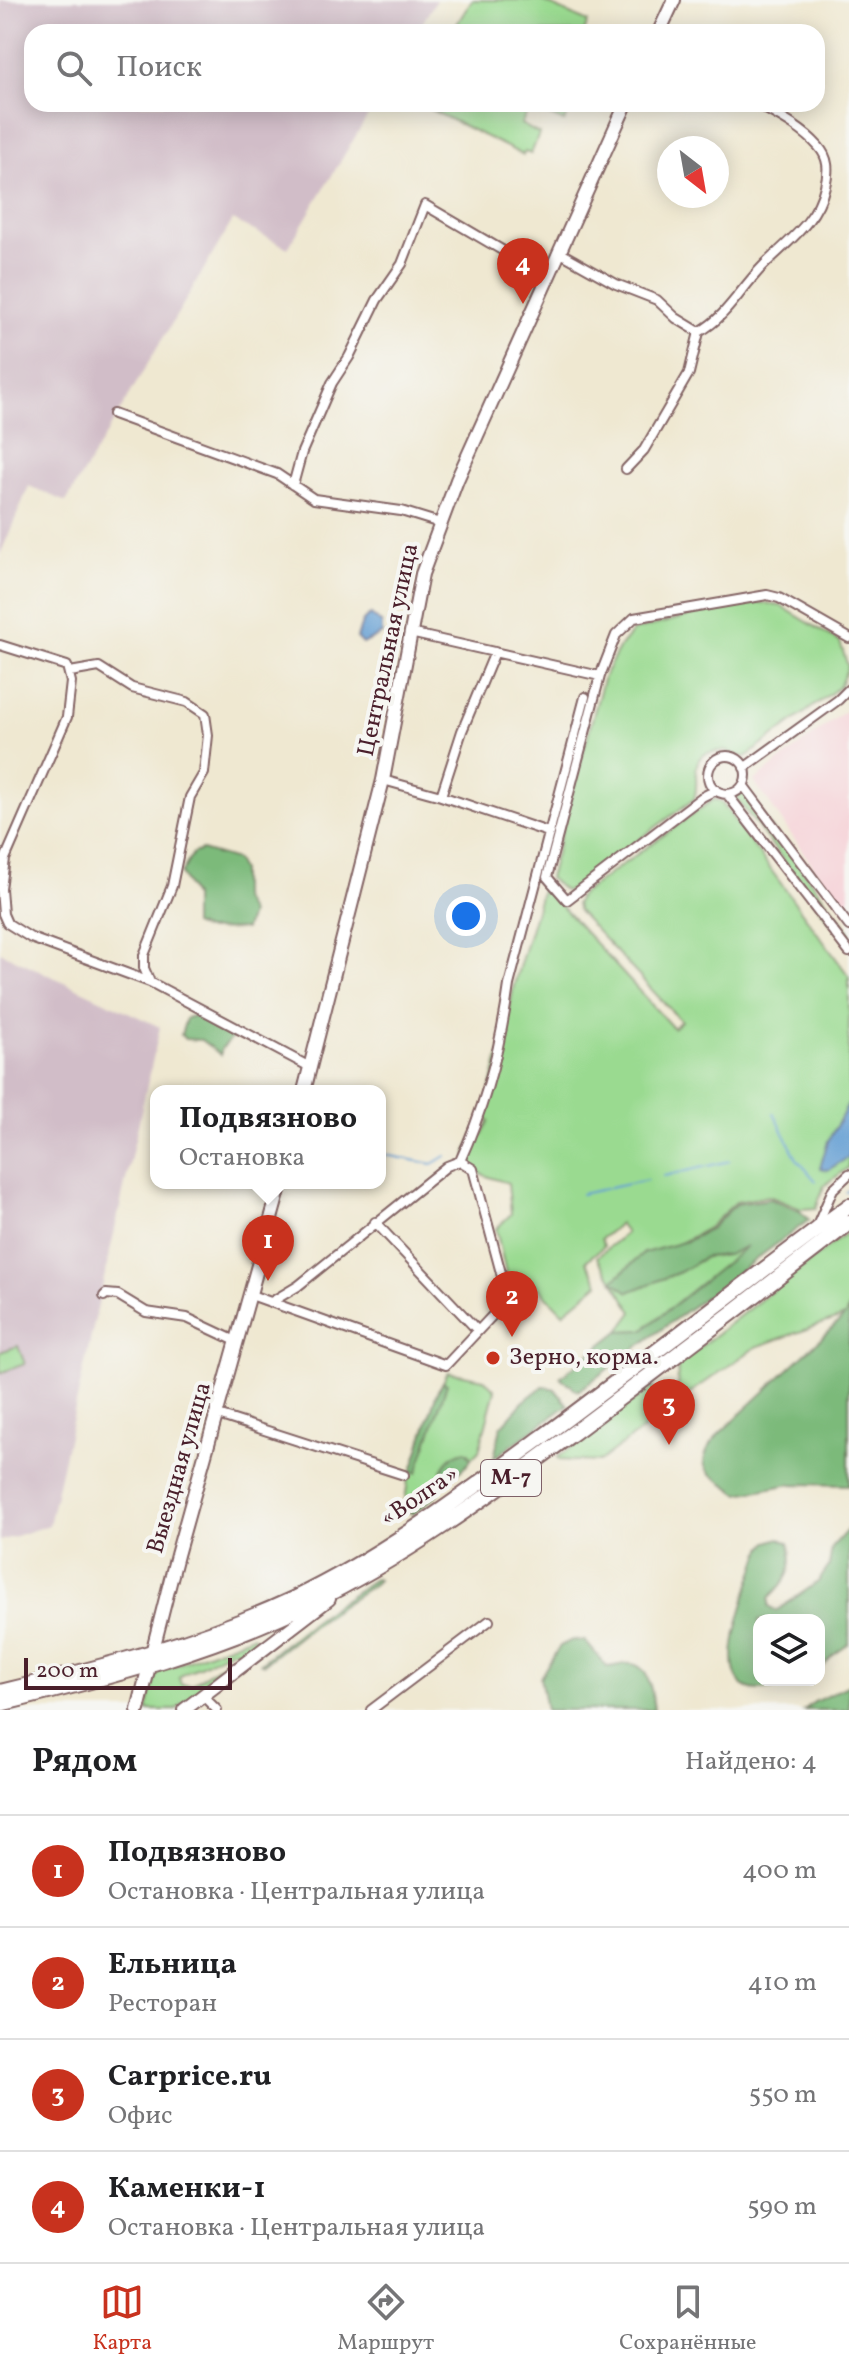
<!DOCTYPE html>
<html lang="ru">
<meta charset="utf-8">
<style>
:root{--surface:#fff;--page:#f2f2f2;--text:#202124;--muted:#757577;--line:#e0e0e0;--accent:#c8321e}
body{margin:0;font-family:Vollkorn,serif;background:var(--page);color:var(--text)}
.controls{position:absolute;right:24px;bottom:24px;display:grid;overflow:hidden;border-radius:16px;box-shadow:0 4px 20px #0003}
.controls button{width:72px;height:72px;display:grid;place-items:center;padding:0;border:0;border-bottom:2px solid var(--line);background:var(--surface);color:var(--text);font:40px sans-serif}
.compass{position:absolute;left:657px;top:136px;width:72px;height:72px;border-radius:50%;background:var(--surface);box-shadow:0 4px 20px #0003;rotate:149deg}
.scale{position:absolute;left:24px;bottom:20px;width:208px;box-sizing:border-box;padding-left:8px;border:4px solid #4a1f2b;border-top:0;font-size:22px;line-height:28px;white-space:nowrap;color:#4a1f2b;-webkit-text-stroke:6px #f6f6f2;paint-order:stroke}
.you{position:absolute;left:466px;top:916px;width:28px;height:28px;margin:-20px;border:6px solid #fff;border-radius:50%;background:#1a73e8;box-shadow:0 0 0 12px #1a73e833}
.badge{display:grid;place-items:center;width:52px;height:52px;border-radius:50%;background:var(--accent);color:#fff;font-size:26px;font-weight:700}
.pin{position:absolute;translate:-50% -66px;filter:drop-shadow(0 2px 4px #0008)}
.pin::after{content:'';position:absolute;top:42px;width:28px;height:24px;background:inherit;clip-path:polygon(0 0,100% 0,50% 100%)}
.popup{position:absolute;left:150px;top:1085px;width:236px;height:104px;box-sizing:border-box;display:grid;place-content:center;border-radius:16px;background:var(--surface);filter:drop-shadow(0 2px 6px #0005);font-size:26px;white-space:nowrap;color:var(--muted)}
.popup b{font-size:30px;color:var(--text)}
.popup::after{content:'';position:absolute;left:50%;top:100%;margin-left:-16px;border:16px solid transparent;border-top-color:var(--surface)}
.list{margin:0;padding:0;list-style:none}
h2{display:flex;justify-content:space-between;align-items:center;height:104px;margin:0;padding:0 32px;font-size:34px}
h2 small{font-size:26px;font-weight:400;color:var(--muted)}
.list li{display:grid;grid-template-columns:52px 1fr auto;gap:24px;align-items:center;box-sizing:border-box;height:112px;padding:0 32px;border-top:2px solid var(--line)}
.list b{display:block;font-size:30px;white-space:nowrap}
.list p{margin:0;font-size:26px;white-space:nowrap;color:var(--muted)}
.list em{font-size:26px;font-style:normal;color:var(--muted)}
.icon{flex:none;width:44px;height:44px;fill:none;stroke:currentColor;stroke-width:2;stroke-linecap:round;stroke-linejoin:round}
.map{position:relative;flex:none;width:849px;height:1710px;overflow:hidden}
.search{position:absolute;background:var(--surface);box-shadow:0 4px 20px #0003;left:24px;right:24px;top:24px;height:88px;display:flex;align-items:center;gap:20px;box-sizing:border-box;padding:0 28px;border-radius:24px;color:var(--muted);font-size:30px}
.sheet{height:552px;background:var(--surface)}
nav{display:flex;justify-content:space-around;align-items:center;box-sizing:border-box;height:112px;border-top:2px solid var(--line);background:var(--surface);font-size:22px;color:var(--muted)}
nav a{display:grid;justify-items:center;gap:4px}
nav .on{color:var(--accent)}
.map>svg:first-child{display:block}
.built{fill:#f6cfd5}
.industrial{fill:#d1bdc8}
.green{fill:#9ada90;stroke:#727c5e;stroke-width:2;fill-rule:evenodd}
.forest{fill:#7bba7a;stroke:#626c52;stroke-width:2}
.water{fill:#639ed3;stroke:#565e7f;stroke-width:2}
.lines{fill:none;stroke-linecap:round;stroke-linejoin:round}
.stream{stroke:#639ed3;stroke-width:2}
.minor-casing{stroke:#846565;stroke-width:12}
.secondary-casing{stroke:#846565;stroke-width:16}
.trunk-casing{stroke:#846565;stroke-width:18}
.minor{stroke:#fff;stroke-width:8}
.secondary{stroke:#fff;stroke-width:12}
.trunk{stroke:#fff;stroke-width:14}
.poi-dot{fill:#c8321e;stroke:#f6f6f2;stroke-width:3}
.labels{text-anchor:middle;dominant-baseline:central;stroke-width:8;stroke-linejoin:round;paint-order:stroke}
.shield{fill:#f6f6f2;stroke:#7e6067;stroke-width:2}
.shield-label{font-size:22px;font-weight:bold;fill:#4a1f2b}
.street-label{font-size:24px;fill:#4a1f2b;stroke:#f6f6f2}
.poi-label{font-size:24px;fill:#4a1f2b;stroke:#f6f6f2;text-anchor:start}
</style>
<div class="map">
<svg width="849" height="1710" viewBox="0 0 849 1710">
<rect width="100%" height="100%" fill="#f6f6f2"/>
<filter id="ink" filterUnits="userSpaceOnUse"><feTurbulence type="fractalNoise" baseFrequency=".0125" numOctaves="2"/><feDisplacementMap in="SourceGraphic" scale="16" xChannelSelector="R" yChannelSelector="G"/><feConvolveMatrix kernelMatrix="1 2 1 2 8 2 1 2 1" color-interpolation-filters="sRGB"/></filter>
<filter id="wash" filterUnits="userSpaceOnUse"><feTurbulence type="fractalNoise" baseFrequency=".006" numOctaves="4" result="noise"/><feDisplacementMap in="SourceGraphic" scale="32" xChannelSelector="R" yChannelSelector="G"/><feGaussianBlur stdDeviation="1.8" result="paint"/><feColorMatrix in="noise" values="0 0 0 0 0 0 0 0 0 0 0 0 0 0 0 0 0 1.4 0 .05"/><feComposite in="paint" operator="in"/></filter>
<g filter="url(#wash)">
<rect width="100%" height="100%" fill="#efe8d1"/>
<path class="built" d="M849,708V918L754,781Z"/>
<path class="industrial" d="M0,0H436L417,32H32V104H375L288,248L233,220L66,502L29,486L0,555Z
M0,952L160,1027L49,1525L0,1541Z"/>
<path class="green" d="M472,0H539L588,22L584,32H452Z
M419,104H567L571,107L564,122L530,107L521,124L539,134L531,154L525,152L523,155Z
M761,603L781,606L840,642L848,667L839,687L746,757C737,757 730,750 721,751C683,752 702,779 694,799L569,891H564L549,878L604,676L621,645L633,631L711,610Z
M743,791L849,931V946L735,797Z
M714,799L721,802L849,976V1167L824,1186L816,1208L801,1209L769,1196L736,1202L708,1228L613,1280L597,1257L626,1233L619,1224L601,1239L604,1246L586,1261L599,1283L563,1313L532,1281L512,1300L496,1229L511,1214L508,1183C495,1179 466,1173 467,1154C467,1149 472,1141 474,1135H482L489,1121L483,1117L503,1042L514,985L543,886L673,1028L681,1021L578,911L576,904L579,896Z
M849,1231V1308L845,1316L756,1347L677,1402L678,1364Z
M751,1244L643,1330L619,1331L633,1312L613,1281L629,1292L680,1272L706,1257L727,1255Z
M18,1346L25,1364L0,1373V1352Z
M448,1372L484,1379L495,1390L479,1451L471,1459L469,1453L441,1479L447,1482L440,1488L437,1484L409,1506L407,1511L404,1508L408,1479L412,1471L416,1473L446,1384L443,1382Z
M653,1387C659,1397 659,1414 651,1423L599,1462L559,1460L558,1457Z
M252,1636L259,1640L255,1649L175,1710H147L157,1672ZM231,1650H237V1654L192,1684H181L179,1678L182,1675Z"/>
<path class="forest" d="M202,850L236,860L241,871V897L250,914L245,929L205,930L193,925V896L181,874L193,853Z
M193,1016H204L232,1033V1038L221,1049V1055L201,1040L185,1039L181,1035L186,1018Z
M770,1199L800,1211L809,1220L578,1391L560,1377L619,1331L643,1330L747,1246L727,1255L705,1257L680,1272L629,1292L613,1281L644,1253L687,1241L710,1229L736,1204Z
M849,1308V1485L792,1484L739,1494C709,1471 689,1470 719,1434L845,1316Z
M443,1382L447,1384L417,1473L412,1471L437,1392Z
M543,1386L555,1389L568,1405L494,1458L501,1427L523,1402Z
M466,1451L471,1459L468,1464L447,1482L441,1479C441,1465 452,1453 466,1451Z
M432,1483L437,1484L440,1488L438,1494L413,1514L407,1511L422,1490Z
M849,1528V1644L832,1656L819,1671V1620H759V1680H812C800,1687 784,1686 769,1689C698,1702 753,1581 761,1551L768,1542L779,1538L789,1543C795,1569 787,1581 769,1598V1606L776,1611L818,1582L829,1566L832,1547Z
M376,1578L378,1580L374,1584L320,1620L264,1664L261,1663L318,1617Z
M572,1640L585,1641L607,1667C614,1667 619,1664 626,1664C650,1661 652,1693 654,1710H546L540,1677L560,1646Z
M849,1685V1710H804L814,1702Z"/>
<path class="water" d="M371,615L382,624V634L363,644L357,638C361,627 360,620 371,615Z
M849,1103V1157L828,1170L820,1168L828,1141Z"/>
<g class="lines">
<path class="stream" d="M774,1113L797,1159L816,1181
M380,1154L433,1164L446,1156
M664,1176L730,1161
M846,1192L849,1190
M581,1194L647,1180"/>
</g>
</g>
<g filter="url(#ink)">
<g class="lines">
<g class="minor-casing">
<path id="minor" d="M559,252L616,284L657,300L676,318L699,332L689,373L644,450L626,469
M699,332C727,317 741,288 763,266C788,241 817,222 825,186C829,170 829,158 818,146C802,128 778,116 757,104
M113,414L277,474L314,499L401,511L440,523
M293,485L302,452L332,383L349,357L377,300L402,264L425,205L548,277
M410,633L600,676L616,635L634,618L767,595L779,598L849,638
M0,645L67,666L71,682L67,717L5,859L1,889L3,914L7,923L31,938L150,982L310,1067
M70,672L99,667L132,688L187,702L205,714L208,735L204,773L190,797L172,886L144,955V968L150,982
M600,676L547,877L567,900L702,797L716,790
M708 775a19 19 0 1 1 38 0a19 19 0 1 1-38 0Z
M744,768L838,700L849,689
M383,780L441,796L548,832
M743,785L849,926
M727,794L849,952
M441,796L462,731L495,652
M460,1161C485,1106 501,1045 509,985L585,697
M375,1222L478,1331
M817,1226L833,1189L849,1174
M251,1295L446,1365L508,1299L473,1169L460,1161L447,1166L298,1286L273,1301
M104,1296L106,1294L118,1295L146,1312L187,1318L238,1342
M218,1415L404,1475
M202,1695L217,1710
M371,1710L489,1621"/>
</g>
<g class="secondary-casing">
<path id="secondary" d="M659,32L674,0
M304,1091L383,780L422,574L457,480L626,104
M152,1653L177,1555L281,1183
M138,1710L149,1666
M184,1710L329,1599"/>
</g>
<g class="trunk-casing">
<path id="trunk" d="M0,1692C100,1668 199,1643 293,1599C383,1556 461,1497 541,1438C644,1362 746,1282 849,1206
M0,1704C107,1678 211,1651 310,1603C408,1556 497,1489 584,1425C673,1358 761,1291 849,1223"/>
</g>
<use href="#minor" class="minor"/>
<use href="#secondary" class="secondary"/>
<use href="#trunk" class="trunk"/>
</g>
</g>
<circle class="poi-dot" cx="493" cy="1358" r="8"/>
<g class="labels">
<rect class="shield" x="481" y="1460" width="60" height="36" rx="6"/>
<g class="shield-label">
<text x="511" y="1478">М-7</text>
</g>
<g class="street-label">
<text transform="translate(389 650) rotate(-78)">Центральная улица</text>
<text transform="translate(180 1468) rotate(-74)">Выездная улица</text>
<text transform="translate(420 1497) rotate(-34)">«Волга»</text>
</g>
<g class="poi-label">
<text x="509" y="1358">Зерно, корма.</text>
</g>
</g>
</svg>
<div class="controls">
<button><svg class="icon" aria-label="layers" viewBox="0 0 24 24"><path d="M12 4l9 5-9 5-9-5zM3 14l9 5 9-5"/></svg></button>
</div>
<svg class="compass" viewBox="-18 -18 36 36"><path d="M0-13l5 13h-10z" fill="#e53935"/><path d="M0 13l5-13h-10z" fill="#757577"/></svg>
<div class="scale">200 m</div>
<div class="you"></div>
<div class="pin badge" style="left:268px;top:1281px">1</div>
<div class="popup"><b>Подвязново</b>Остановка</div>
<div class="pin badge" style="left:512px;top:1337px">2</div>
<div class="pin badge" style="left:669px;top:1445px">3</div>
<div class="pin badge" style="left:523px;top:304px">4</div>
<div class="search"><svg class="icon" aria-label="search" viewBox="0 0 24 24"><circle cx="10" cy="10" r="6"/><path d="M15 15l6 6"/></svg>Поиск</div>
</div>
<section class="sheet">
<h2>Рядом<small>Найдено: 4</small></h2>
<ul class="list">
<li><span class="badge">1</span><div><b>Подвязново</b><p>Остановка · Центральная улица</p></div><em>400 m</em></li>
<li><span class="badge">2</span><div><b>Ельница</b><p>Ресторан</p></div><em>410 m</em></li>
<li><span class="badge">3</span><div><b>Carprice.ru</b><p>Офис</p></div><em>550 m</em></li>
<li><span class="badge">4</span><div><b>Каменки-1</b><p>Остановка · Центральная улица</p></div><em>590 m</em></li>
</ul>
</section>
<nav>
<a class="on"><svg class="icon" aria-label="map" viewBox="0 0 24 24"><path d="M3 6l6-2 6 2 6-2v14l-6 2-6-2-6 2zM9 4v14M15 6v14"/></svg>Карта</a>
<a><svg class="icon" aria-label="directions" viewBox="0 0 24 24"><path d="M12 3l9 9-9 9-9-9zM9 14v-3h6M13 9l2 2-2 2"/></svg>Маршрут</a>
<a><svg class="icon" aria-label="saved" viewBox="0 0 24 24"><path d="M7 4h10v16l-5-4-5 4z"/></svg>Сохранённые</a>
</nav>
